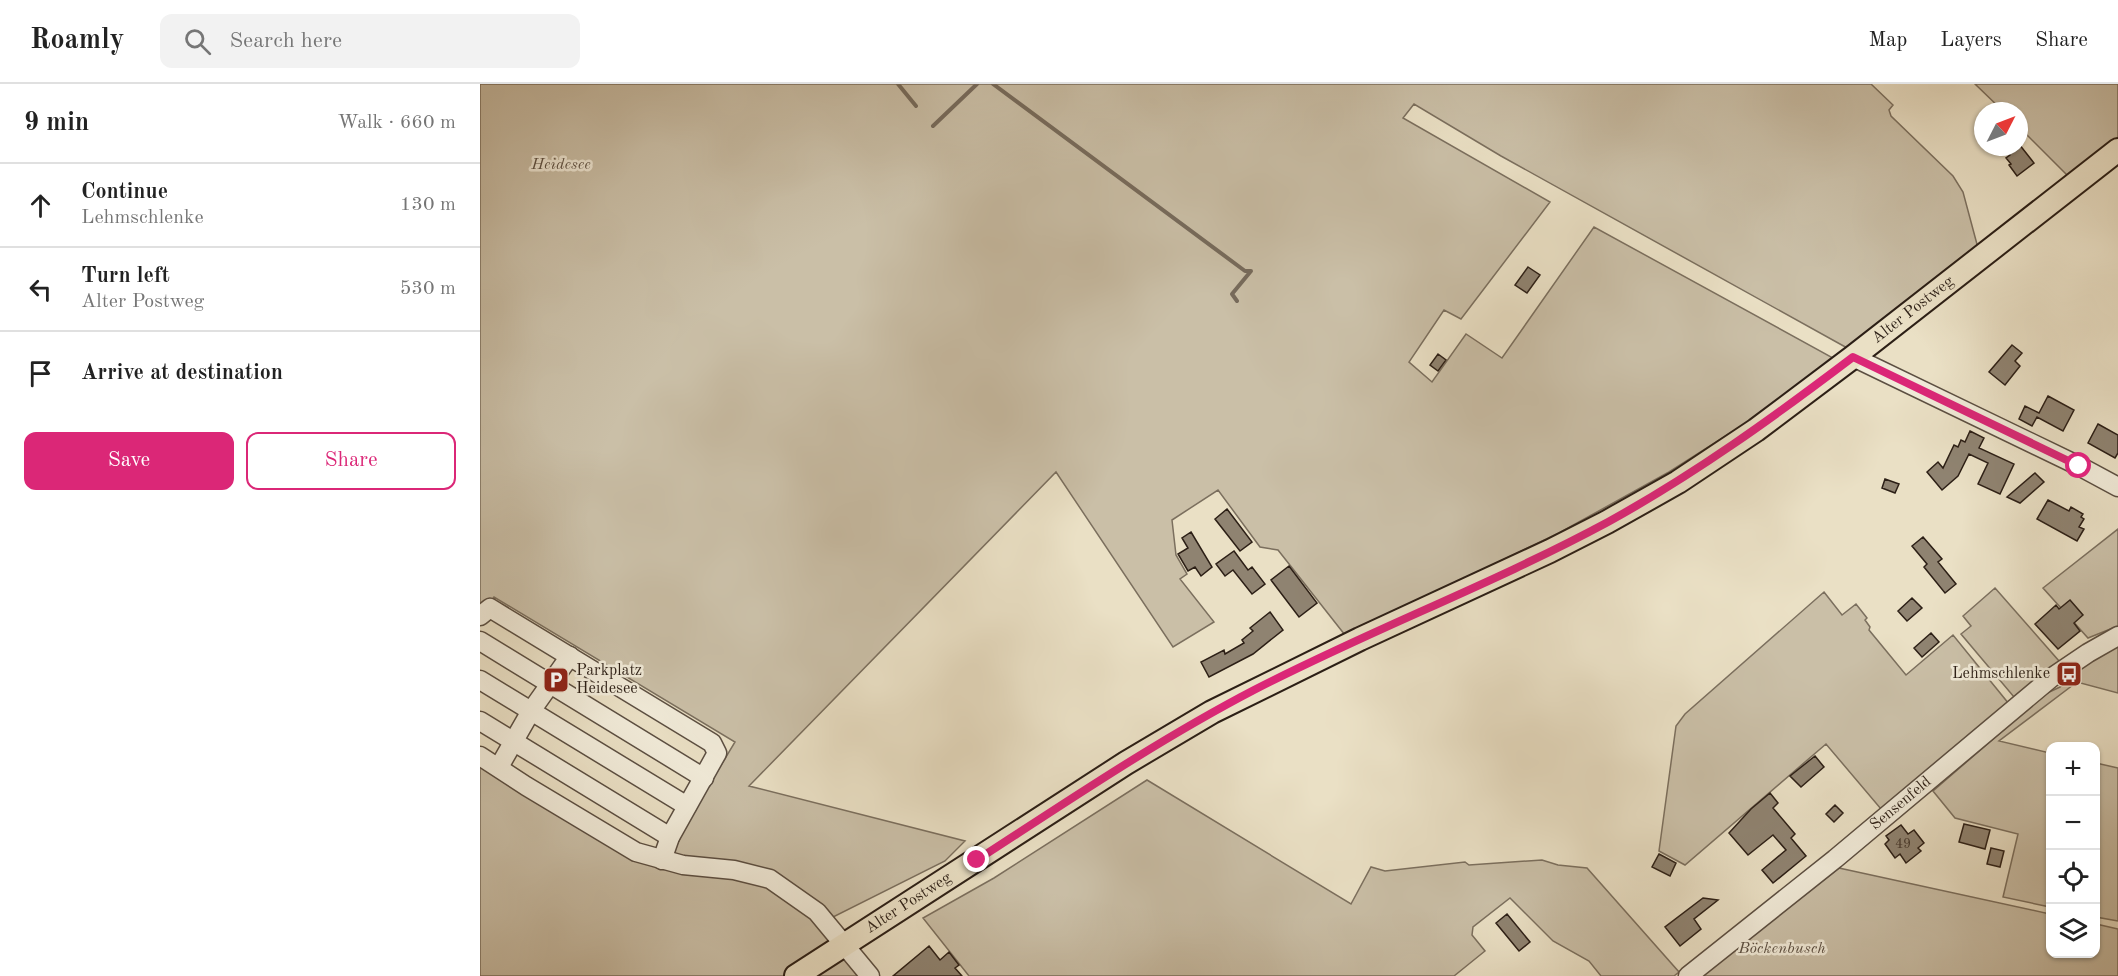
<!DOCTYPE html>
<meta charset="utf-8">
<style>
:root{--surface:#fff;--page:#f2f2f2;--text:#222;--muted:#767676;--line:#e0e0e0;--accent:#db2777}
body{margin:0;font-family:"Old Standard TT",serif;background:var(--page);color:var(--text)}
.controls{position:absolute;right:18px;bottom:18px;display:grid;overflow:hidden;border-radius:12px;box-shadow:0 2px 4px #0004}
.controls button{width:54px;height:54px;display:grid;place-items:center;padding:0;border:0;border-bottom:2px solid var(--line);background:var(--surface);color:var(--text);font:30px sans-serif}
.compass{position:absolute;left:1494px;top:18px;width:54px;height:54px;border-radius:50%;background:var(--surface);box-shadow:0 2px 4px #0004;rotate:48deg}
.stop{position:absolute;width:18px;height:18px;margin:-14px;border:4px solid #db2777;border-radius:50%;background:#fff}
.stop.end{background:#db2777;border-color:#fff;box-shadow:0 2px 6px #0008}
.list{margin:0;padding:0;list-style:none}
h2{display:flex;justify-content:space-between;align-items:center;height:78px;margin:0;padding:0 24px;font-size:26px}
h2 small{font-size:20px;font-weight:400;color:var(--muted)}
.list li{display:grid;grid-template-columns:39px 1fr auto;gap:18px;align-items:center;box-sizing:border-box;height:84px;padding:0 24px;border-top:2px solid var(--line)}
.list b{display:block;font-size:22px;white-space:nowrap}
.list p{margin:0;font-size:20px;white-space:nowrap;color:var(--muted)}
.list em{font-size:20px;font-style:normal;color:var(--muted)}
.actions{display:flex;gap:12px;padding:18px 24px}
.actions a{flex:1;padding:14px 0;border:2px solid var(--accent);border-radius:12px;text-align:center;font-size:21px;color:var(--accent)}
.actions .main{background:var(--accent);color:#fff}
.icon{flex:none;width:33px;height:33px;fill:none;stroke:currentColor;stroke-width:2;stroke-linecap:round;stroke-linejoin:round}
.map{position:relative;flex:none;width:1638px;height:892px;overflow:hidden}
header{display:flex;align-items:center;gap:36px;box-sizing:border-box;height:84px;padding:0 30px;background:var(--surface);border-bottom:2px solid var(--line)}
header strong{font-size:28px}
nav{display:flex;gap:33px;margin-inline-start:auto;font-size:21px}
.search{width:420px;height:54px;background:var(--page);display:flex;align-items:center;gap:15px;box-sizing:border-box;padding:0 21px;border-radius:12px;color:var(--muted);font-size:22px}
main{display:flex}
aside{flex:1;background:var(--surface)}
.map>svg:first-child{display:block}
.green{fill:#cabfa7;stroke:#7b6f5e;stroke-width:1.5}
.lines{fill:none;stroke-linecap:round;stroke-linejoin:round}
.stream{stroke:#776b5c;stroke-width:4}
.building{fill:#8f8371;stroke:#2c1f16;stroke-width:1.5}
.minor-casing{stroke:#5c4f42;stroke-width:21}
.major-casing{stroke:#2c1f16;stroke-width:26}
.minor{stroke:#f1ebd9;stroke-width:18}
.major{stroke:#eae0c5;stroke-width:22}
.route{stroke:#db2777;stroke-width:8}
.labels{text-anchor:middle;dominant-baseline:central;stroke-width:5;stroke-linejoin:round;paint-order:stroke}
.number-label{font-size:14px;fill:#45382d}
.park-label{font-size:16px;font-style:italic;fill:#5b4f42;stroke:#f1ebd9}
.street-label{font-size:16px;fill:#2c1f16;stroke:#f1ebd9}
.poi-label{font-size:16px;fill:#2c1f16;stroke:#f1ebd9;text-anchor:start}
</style>
<header>
<strong>Roamly</strong>
<div class="search"><svg class="icon" aria-label="search" viewBox="0 0 24 24"><circle cx="10" cy="10" r="6"/><path d="M15 15l6 6"/></svg>Search here</div>
<nav><a>Map</a><a>Layers</a><a>Share</a></nav>
</header>
<main>
<aside>
<h2>9 min<small>Walk · 660 m</small></h2>
<ul class="list">
<li><svg class="icon" aria-label="ahead" viewBox="0 0 24 24"><path d="M12 20V5M6 11l6-6 6 6"/></svg><div><b>Continue</b><p>Lehmschlenke</p></div><em>130 m</em></li>
<li><svg class="icon" aria-label="left" viewBox="0 0 24 24"><path d="M17 20v-9H6M10 6l-5 5 5 5"/></svg><div><b>Turn left</b><p>Alter Postweg</p></div><em>530 m</em></li>
<li><svg class="icon" aria-label="arrive" viewBox="0 0 24 24"><path d="M6 21V4h12l-3 4 3 4H6"/></svg><div><b>Arrive at destination</b></div></li>
</ul>
<div class="actions"><a class="main">Save</a><a>Share</a></div>
</aside>
<div class="map">
<svg width="1638" height="892" viewBox="0 0 1638 892">
<rect width="100%" height="100%" fill="#eae0c5"/>
<filter id="stains"><feTurbulence type="fractalNoise" baseFrequency=".00333" numOctaves="4"/><feColorMatrix values="0 0 0 0 .2 0 0 0 0 .09 0 0 0 0 .02 0 0 0 .5 -.17"/></filter>
<radialGradient id="worn" r=".72"><stop offset=".6" stop-color="#630" stop-opacity="0"/><stop offset="1" stop-color="#630" stop-opacity=".3"/></radialGradient>
<path class="green" d="M0,0H1391L1413,21L1409,26L1411,32L1473,92L1483,108L1498,164L1369,265L1021,72L934,20L923,34L1070,118L981,235L964,226L929,278L952,298L986,250L1022,274L1114,143L1353,274L1271,336L1189,388L1079,449L865,551L798,466L780,463L738,406L692,436L696,471L707,490L700,495L734,538L693,563L576,388L269,702L485,757L465,777L337,841L378,892H0V668L184,776L255,658L14,513L0,533Z
M1495,0H1638V53L1588,92L1539,43V27H1523Z
M1638,445V542L1608,554L1563,504Z
M1515,504L1579,577L1534,613L1481,550L1491,542L1483,532Z
M1344,508L1362,531L1376,520L1387,534L1385,536L1390,543L1389,546L1426,591L1473,551L1529,620L1401,725L1346,660L1205,781L1179,767L1196,642L1205,630Z
M1638,560V609L1597,598L1519,657L1570,669V823L1523,813L1538,750L1475,734L1453,707L1565,610L1580,603L1602,583Z
M1616,679L1638,684V837L1616,833Z
M667,696L871,820L891,783L905,787L985,778L989,781L1062,776L1078,781L1107,784L1199,888L1194,892H1121L1109,877L1073,857L1030,814L993,843L992,851L1005,867L974,892H489L443,834L514,794Z
M1359,784L1570,830V870H1616V840L1638,845V892H1221Z"/>
<g class="lines">
<path class="stream" d="M418,0L436,22
M513,0L765,187H771L752,210L757,217
M453,42L497,0"/>
</g>
<path class="building" d="M1539,60L1554,79L1537,92L1529,81L1531,80L1526,74L1530,71L1527,68L1534,63H1539Z
M1048,183L1060,191L1047,209L1035,201Z
M1532,261L1542,269L1535,277L1540,282L1525,301L1509,288Z
M958,270L966,276L958,287L950,281Z
M1568,312L1594,326L1583,347L1557,333L1552,342L1539,335L1545,322L1559,329Z
M1618,340L1638,351V369L1635,374L1608,359Z
M1490,347L1504,354L1499,364L1534,380L1520,410L1498,400L1508,379L1489,370L1478,392L1462,406L1447,388L1458,378L1463,384L1474,361L1478,363L1481,356L1485,358Z
M1555,389L1564,398L1540,419L1527,413Z
M1405,395L1419,400L1415,409L1402,404Z
M1568,416L1589,427L1591,423L1603,430L1601,433L1604,435L1599,443L1604,445L1597,457L1557,435Z
M747,425L772,458L760,467L735,435Z
M711,448L732,483L721,492L715,483L708,487L698,470L708,464L702,454Z
M1443,453L1462,475L1458,478L1476,500L1465,509L1444,483L1447,480L1432,462Z
M754,467L768,486L772,483L785,500L772,510L753,486L745,492L736,480Z
M809,482L837,519L819,533L791,496Z
M1432,514L1442,524L1427,537L1418,527Z
M1590,516L1603,531L1594,539L1600,547L1578,565L1555,540L1576,521L1579,525Z
M790,528L803,546L773,570L729,593L721,578L744,566L745,570L764,559L762,556L773,547L770,544Z
M1451,549L1459,558L1442,573L1434,564Z
M1335,672L1344,683L1321,703L1310,692Z
M1290,709L1298,719L1293,724L1315,750L1311,754L1326,772L1293,799L1282,786L1306,766L1293,751L1268,771L1249,749L1271,725Z
M1355,721L1363,729L1354,738L1346,730Z
M1484,740L1510,746L1505,765L1479,758Z
M1421,741L1428,750L1434,746L1444,759L1438,764L1441,767L1426,779L1420,770L1415,774L1405,760L1409,756L1406,752Z
M1511,764L1524,767L1520,783L1507,780Z
M1179,770L1196,779L1190,792L1172,783Z
M1223,814L1238,816L1214,835L1221,845L1200,862L1185,843Z
M1027,830L1050,858L1039,867L1016,839Z
M449,862L460,876L469,868L479,881L475,884L482,892H413Z"/>
<g class="lines">
<g class="minor-casing">
<g id="minor">
<path d="M1373,273L1599,382L1638,403"/>
<path d="M0,532L10,524L232,659L237,669L190,753L182,776"/>
<path d="M0,557L224,694"/>
<path d="M0,596L207,722"/>
<path d="M0,637L190,753"/>
<path d="M0,672L46,702L156,768L203,781L254,786L290,795L337,828L390,892"/>
<path d="M19,683L51,627L90,572"/>
<path id="s1" d="M1208,892L1355,775L1571,594L1608,569L1638,552"/>
</g>
</g>
<g class="major-casing">
<g id="major">
<path id="s2" d="M316,892L646,679L732,628L880,555L1070,467L1127,438L1198,398L1276,346L1373,273L1638,66"/>
</g>
</g>
<use href="#minor" class="minor"/>
<use href="#major" class="major"/>
</g>
<g class="lines">
<path class="route" d="M497,776C588,717 678,656 774,606C890,546 1013,500 1128,438C1215,390 1294,333 1373,273L1599,382"/>
</g>
<defs>
<g id="bus-square" transform="scale(1.35)"><rect x="-9" y="-9" width="18" height="18" rx="4" fill="#8f2418" stroke="#f1ebd9"/><path d="M-5-6H5V4H4V6H2V4H-2V6H-4V4H-5ZM-3.5-4V0h7V-4ZM-3.5 1.2v1.5H-2V1.2ZM2 1.2v1.5H3.5V1.2Z" fill="#fff"/></g>
<g id="parking-square" transform="scale(1.35)"><rect x="-9" y="-9" width="18" height="18" rx="4" fill="#8f2418" stroke="#f1ebd9"/><path d="M-3.5-5.5H1a3.5 3.5 0 0 1 0 7H-1V5.5H-3.5ZM-1-3.4V-.6H.8a1.4 1.4 0 0 0 0-2.8Z" fill="#fff"/></g>
</defs>
<g fill-rule="evenodd">
<use href="#bus-square" x="1589" y="590"/>
<use href="#parking-square" x="76" y="596"/>
</g>
<g class="labels">
<g class="number-label">
<text x="1423" y="760">49</text>
</g>
<g class="park-label">
<text x="81" y="81">Heidesee</text>
<text x="1302" y="865">Böckenbusch</text>
</g>
<g class="street-label">
<text stroke="none"><textPath href="#s2" startOffset="1304">Alter Postweg</textPath></text>
<text stroke="none"><textPath href="#s1" startOffset="274">Sensenfeld</textPath></text>
<text stroke="none"><textPath href="#s2" startOffset="134">Alter Postweg</textPath></text>
</g>
<g class="poi-label">
<text x="96" y="587">Parkplatz<tspan x="96" dy="18">Heidesee</tspan></text>
<text x="1570" y="590" text-anchor="end">Lehmschlenke</text>
</g>
</g>
<rect width="100%" height="100%" filter="url(#stains)"/>
<rect width="100%" height="100%" fill="url(#worn)"/>
</svg>
<div class="controls">
<button>+</button>
<button>−</button>
<button><svg class="icon" aria-label="locate" viewBox="0 0 24 24"><circle cx="12" cy="12" r="6"/><path d="M12 2v4M12 18v4M2 12h4M18 12h4"/></svg></button>
<button><svg class="icon" aria-label="layers" viewBox="0 0 24 24"><path d="M12 4l9 5-9 5-9-5zM3 14l9 5 9-5"/></svg></button>
</div>
<svg class="compass" viewBox="-18 -18 36 36"><path d="M0-13l5 13h-10z" fill="#e53935"/><path d="M0 13l5-13h-10z" fill="#767676"/></svg>
<div class="stop" style="left:1599px;top:382px"></div>
<div class="stop end" style="left:497px;top:776px"></div>
</div>
</main>
